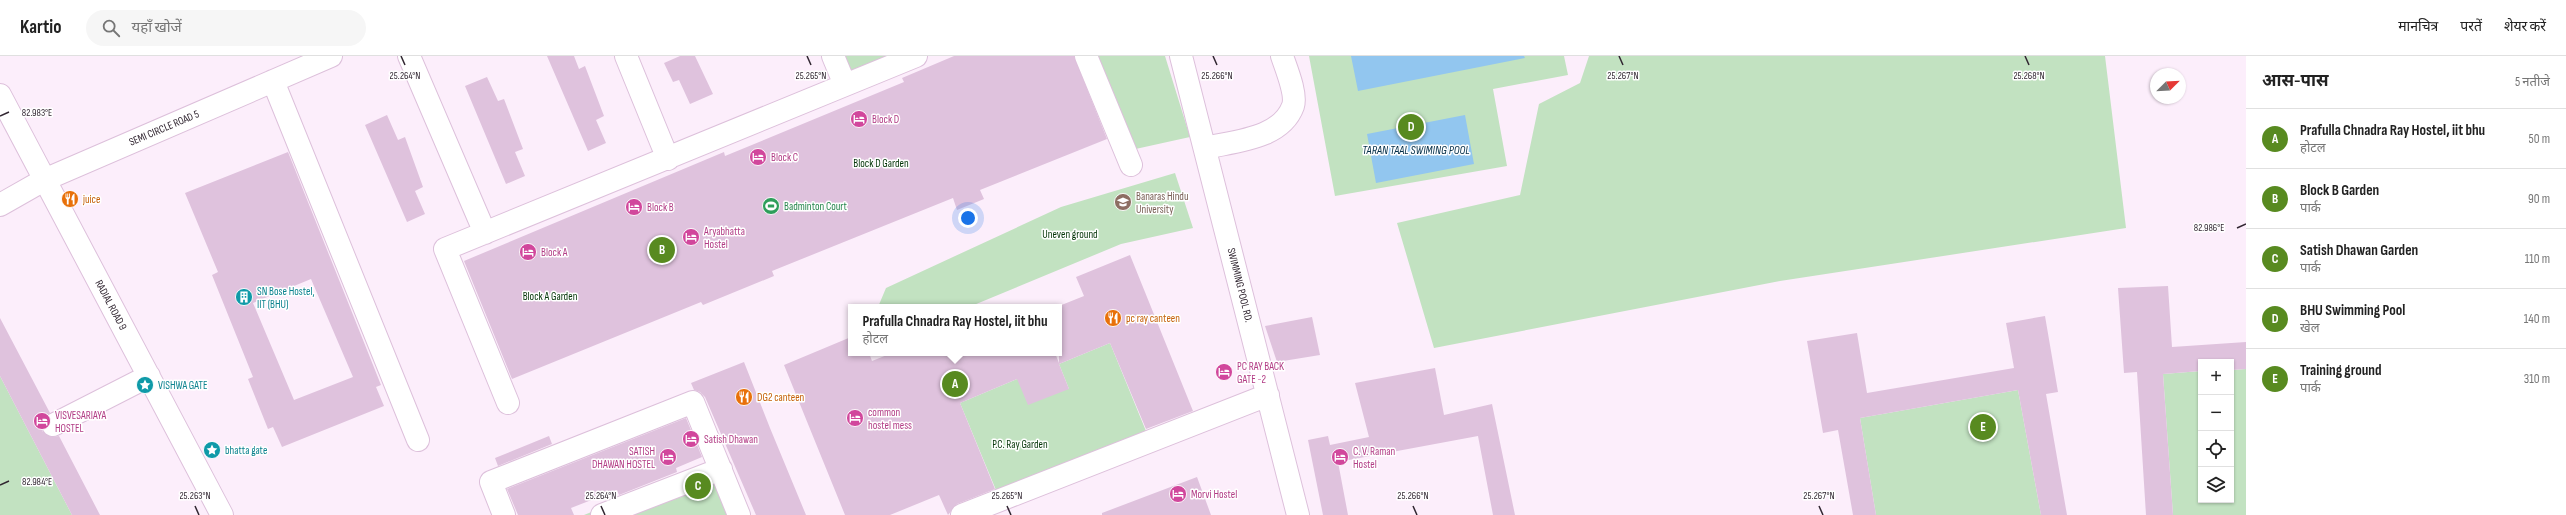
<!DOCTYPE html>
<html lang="hi">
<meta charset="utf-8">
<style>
:root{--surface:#fff;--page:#f6f6f6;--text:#222;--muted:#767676;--line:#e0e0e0;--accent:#588a20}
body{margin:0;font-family:"Sofia Sans Condensed","Noto Sans Devanagari",sans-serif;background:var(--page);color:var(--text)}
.controls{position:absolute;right:12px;bottom:12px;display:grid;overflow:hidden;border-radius:0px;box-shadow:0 1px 3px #0004}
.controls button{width:36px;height:36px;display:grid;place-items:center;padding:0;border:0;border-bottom:1px solid var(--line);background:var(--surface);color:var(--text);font:20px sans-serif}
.compass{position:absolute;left:2150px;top:12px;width:36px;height:36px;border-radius:50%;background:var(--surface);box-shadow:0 1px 3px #0004;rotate:66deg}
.you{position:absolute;left:968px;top:162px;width:14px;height:14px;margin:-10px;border:3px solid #fff;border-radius:50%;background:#1a73e8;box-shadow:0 0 0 6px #1a73e833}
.badge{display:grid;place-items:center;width:26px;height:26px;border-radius:50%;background:var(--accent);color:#fff;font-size:13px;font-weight:700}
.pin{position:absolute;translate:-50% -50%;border:2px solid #fff;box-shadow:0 1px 4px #0006}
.popup{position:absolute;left:848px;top:248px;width:214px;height:52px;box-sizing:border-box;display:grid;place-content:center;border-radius:0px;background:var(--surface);filter:drop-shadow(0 1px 3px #0005);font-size:13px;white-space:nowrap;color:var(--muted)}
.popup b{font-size:15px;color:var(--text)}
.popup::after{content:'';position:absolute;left:50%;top:100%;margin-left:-8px;border:8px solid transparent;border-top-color:var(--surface)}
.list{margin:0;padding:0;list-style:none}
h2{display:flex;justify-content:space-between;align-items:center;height:52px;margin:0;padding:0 16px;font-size:17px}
h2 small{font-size:13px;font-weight:400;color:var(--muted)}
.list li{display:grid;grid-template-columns:26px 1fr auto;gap:12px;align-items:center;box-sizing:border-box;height:60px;padding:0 16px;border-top:1px solid var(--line)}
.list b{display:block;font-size:15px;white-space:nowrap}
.list p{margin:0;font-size:13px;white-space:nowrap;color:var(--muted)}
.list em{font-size:13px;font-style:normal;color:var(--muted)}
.icon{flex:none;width:22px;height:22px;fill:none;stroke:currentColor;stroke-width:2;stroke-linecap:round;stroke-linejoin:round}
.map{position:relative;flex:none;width:2246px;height:459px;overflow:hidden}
header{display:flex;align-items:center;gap:24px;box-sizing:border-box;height:56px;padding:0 20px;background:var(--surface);border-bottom:1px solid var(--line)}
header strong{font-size:19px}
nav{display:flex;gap:22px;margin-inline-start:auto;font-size:14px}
.search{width:280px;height:36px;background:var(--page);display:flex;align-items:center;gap:10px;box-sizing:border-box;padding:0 14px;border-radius:22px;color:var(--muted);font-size:15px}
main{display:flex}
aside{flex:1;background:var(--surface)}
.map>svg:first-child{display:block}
.built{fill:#fceefb;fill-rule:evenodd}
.green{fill:#c2e2c1}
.water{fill:#92c6ef}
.building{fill:#dfc2dd;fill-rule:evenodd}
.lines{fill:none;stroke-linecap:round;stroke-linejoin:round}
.minor-casing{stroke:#ddc0db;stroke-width:24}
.minor{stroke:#fff;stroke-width:22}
.ticks{fill:none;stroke:#312631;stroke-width:1.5}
.labels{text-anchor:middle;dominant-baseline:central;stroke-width:3;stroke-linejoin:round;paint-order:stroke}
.hotel-label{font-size:11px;fill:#b23c85;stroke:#fff;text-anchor:start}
.street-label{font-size:11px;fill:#312631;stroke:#fff}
.park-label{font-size:11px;fill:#043508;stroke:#fff}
.education-label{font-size:11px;fill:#785e54;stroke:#fff;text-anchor:start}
.food-label{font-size:11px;fill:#c56008;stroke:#fff;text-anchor:start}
.leisure-label{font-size:11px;fill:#27864d;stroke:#fff;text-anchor:start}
.culture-label{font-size:11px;fill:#0d838f;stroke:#fff;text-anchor:start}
.water-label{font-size:12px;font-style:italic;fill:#032e48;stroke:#fff}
.ticks-label{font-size:10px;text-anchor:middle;fill:#312631;stroke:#fff;stroke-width:3;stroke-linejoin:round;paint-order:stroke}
</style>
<header>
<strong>Kartio</strong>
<div class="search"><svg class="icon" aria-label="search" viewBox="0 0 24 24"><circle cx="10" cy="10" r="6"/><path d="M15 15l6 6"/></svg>यहाँ खोजें</div>
<nav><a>मानचित्र</a><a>परतें</a><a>शेयर करें</a></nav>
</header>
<main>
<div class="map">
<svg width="2246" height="459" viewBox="0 0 2246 459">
<rect width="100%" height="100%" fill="#fef8fe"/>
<path class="built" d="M0,0H2246V459H0ZM2156,18H2180V42H2156ZM851,251H1059V297H851ZM2201,306H2231V444H2201Z"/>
<path class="green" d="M840,0H890L848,17Z
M1094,0H1165L1190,81L1131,94Z
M1309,0H1564L1568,19L1493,33L1507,110L1335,140Z
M1589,0H2105L2126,172L1780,225L1434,292L1397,167L1520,139L1539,48L1580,27Z
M1175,117L1193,172L1121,188L969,251H878L886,232L1061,151Z
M1110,287L1148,380L998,439L960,347L1017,323L1069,333L1059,308Z
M2246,313V459H2173L2163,318L2201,315V444H2231V314Z
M0,320L72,459H0Z
M2018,334L2041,459H1876L1860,362Z
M728,401L751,459H584Z"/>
<path class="water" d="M1351,0H1524L1525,2L1358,35Z
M1465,59L1474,108L1376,127L1367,78Z"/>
<path class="building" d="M547,0H574L579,13L585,10L604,60L596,64L606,87L588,95Z
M680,0H695L713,38L690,48L679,24L673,26L664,7Z
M954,0H1074L1107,83L980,134L984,143L957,154L953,142L772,215L774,220L703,249L701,246L512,323L464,205L724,96L725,100L904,26L902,22Z
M487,21L498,45L504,43L523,93L515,96L525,120L506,128L465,30Z
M387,59L398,84L405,81L423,131L415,135L425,158L407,166L365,69Z
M288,96L381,329L376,331L384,350L282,391L273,371L268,373L248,323L253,321L212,219L218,216L185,137ZM311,223L353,321L294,344L253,247Z
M1130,199L1193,355L1146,373L1110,287L1059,308L1069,333L1028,349L1017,323L960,347L995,433L957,448L948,459L939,439L890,459H845L784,309L851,281V297H869L872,305L892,297H1055L1059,307V250L1084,240L1076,221Z
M2168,230L2172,291L2246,286V313L2231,314V306H2201V315L2163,318L2173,459H2146L2137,316L2124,317L2118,232Z
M2045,260L2058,336L2046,338L2067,459H2041L2018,334L1860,362L1876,459H1853L1838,374L1823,377L1807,285L1857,277L1867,337L2014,312L2006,267Z
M1312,261L1320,299L1277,306L1265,270Z
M0,262L50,357L42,363V375L52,381L59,380L100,459H72L0,320Z
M744,306L770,372L806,459H756L705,341L700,336L694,334L691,327Z
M1435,312L1444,359L1492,348L1515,459H1493L1478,380L1338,406L1348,459H1323L1308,384L1328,380L1330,389L1369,381L1355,327Z
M686,362L702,401L676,412L677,416L619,439L617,434L571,452L574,459H518L507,433Z
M549,380L552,388L498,410L495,402Z
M1197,421L1211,459H1102V457Z"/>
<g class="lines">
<g class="minor-casing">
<path id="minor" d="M409,0L485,177
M626,0L668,103
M833,0L845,29
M1086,0L1131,109
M1181,0L1298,459
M273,25L418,384
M0,39L222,459
M1205,92C1235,85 1281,83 1293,50C1297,38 1286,12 1282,0
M0,149L44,124L331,0
M508,347L445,193L916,0
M53,369L149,320
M504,459L491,426L693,346L739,459
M602,459L721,413
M962,459L1268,339"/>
</g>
<use href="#minor" class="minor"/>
</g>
<path class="ticks" d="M401,0L405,9M807,0L811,9M1213,0L1217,9M1619,0L1623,9M2025,0L2029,9M0,60L9,56M2237,172L2246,168M0,429L9,425M195,450L199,459M601,450L605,459M1007,450L1011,459M1413,450L1417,459M1819,450L1823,459"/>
<defs>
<g id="hotel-disc" transform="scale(0.9)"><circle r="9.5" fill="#d1479c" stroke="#fff"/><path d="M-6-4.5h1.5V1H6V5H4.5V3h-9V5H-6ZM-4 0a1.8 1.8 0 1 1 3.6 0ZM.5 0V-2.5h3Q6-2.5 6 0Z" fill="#fff"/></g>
<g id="restaurant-disc" transform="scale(0.9)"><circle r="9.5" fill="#e8710a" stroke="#fff"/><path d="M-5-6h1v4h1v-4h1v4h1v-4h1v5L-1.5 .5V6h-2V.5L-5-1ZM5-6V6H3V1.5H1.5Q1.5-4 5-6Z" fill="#fff"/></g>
<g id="university-disc" transform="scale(0.9)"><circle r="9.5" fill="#8d6e63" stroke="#fff"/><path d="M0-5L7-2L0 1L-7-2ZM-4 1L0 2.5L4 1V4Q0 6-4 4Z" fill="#fff"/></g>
<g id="stadium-disc" transform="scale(0.9)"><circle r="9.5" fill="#2e9e5b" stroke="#fff"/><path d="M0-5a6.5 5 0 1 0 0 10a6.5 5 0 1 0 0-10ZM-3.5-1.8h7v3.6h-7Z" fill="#fff"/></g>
<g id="building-disc" transform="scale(0.9)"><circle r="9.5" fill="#0f9aa8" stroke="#fff"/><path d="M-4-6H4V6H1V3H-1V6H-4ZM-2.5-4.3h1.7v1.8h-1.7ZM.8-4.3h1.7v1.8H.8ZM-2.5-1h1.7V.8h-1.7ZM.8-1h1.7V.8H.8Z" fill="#fff"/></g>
<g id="sight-disc" transform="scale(0.9)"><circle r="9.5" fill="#0f9aa8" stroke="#fff"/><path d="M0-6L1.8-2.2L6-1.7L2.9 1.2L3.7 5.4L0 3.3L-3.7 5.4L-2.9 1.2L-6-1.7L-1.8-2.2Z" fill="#fff"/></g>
</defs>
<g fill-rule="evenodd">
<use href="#hotel-disc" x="859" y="63"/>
<use href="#hotel-disc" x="758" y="101"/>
<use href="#restaurant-disc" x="70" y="143"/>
<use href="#university-disc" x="1123" y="146"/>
<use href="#stadium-disc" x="771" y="150"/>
<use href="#hotel-disc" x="634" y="151"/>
<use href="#hotel-disc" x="691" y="181"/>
<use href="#hotel-disc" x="528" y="196"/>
<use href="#building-disc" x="244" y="241"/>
<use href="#restaurant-disc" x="1113" y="262"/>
<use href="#hotel-disc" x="1224" y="316"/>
<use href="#sight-disc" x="145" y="329"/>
<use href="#restaurant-disc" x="744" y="341"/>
<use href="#hotel-disc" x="855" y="362"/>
<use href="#hotel-disc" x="42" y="365"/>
<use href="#hotel-disc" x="691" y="383"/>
<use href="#sight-disc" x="212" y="394"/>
<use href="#hotel-disc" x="668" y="401"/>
<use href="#hotel-disc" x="1340" y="401"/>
<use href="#hotel-disc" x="1178" y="438"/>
</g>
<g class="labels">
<g class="hotel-label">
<text x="872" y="63">Block D</text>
<text x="771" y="101">Block C</text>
<text x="647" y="151">Block B</text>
<text x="704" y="175">Aryabhatta<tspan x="704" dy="13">Hostel</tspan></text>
<text x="541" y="196">Block A</text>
<text x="1237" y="310">PC RAY BACK<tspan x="1237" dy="13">GATE -2</tspan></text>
<text x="868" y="356">common<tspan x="868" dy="13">hostel mess</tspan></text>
<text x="55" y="359">VISVESARIAYA<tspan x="55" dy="13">HOSTEL</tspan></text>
<text x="704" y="383">Satish Dhawan</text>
<text x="655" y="395" text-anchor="end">SATISH<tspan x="655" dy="13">DHAWAN HOSTEL</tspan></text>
<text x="1353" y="395">C. V. Raman<tspan x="1353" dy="13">Hostel</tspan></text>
<text x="1191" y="438">Morvi Hostel</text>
</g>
<g class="street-label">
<text transform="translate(164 72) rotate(-23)">SEMI CIRCLE ROAD 5</text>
<text transform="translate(1240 229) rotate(76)">SWIMMING POOL RD.</text>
<text transform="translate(111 249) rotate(62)">RADIAL ROAD 9</text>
</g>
<g class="park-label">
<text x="881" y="107">Block D Garden</text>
<text x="1070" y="178">Uneven ground</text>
<text x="550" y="240">Block A Garden</text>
<text x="1020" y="388">P.C. Ray Garden</text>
</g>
<g class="education-label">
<text x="1136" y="140">Banaras Hindu<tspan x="1136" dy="13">University</tspan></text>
</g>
<g class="food-label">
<text x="83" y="143">juice</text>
<text x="1126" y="262">pc ray canteen</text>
<text x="757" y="341">DG2 canteen</text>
</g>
<g class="leisure-label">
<text x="784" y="150">Badminton Court</text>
</g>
<g class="culture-label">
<text x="257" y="235">SN Bose Hostel,<tspan x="257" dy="13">IIT (BHU)</tspan></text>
<text x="158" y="329">VISHWA GATE</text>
<text x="225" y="394">bhatta gate</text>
</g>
<g class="water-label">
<text x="1416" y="94">TARAN TAAL SWIMING POOL</text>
</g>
</g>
<g class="ticks-label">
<text x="405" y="23">25.264°N</text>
<text x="811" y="23">25.265°N</text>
<text x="1217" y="23">25.266°N</text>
<text x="1623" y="23">25.267°N</text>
<text x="2029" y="23">25.268°N</text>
<text x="37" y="60">82.983°E</text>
<text x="2209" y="175">82.986°E</text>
<text x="37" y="429">82.984°E</text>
<text x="195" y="443">25.263°N</text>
<text x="601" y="443">25.264°N</text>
<text x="1007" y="443">25.265°N</text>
<text x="1413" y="443">25.266°N</text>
<text x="1819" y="443">25.267°N</text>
</g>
</svg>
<div class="controls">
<button>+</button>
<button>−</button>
<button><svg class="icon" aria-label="locate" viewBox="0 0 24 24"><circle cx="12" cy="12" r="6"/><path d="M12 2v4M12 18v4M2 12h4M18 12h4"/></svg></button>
<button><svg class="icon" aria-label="layers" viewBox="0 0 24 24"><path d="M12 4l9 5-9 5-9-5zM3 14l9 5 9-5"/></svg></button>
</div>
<svg class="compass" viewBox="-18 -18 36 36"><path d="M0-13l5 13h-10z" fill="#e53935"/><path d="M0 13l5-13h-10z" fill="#767676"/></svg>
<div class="you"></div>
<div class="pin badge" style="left:955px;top:328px">A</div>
<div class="popup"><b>Prafulla Chnadra Ray Hostel, iit bhu</b>होटल</div>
<div class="pin badge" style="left:662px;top:194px">B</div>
<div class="pin badge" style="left:698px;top:430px">C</div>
<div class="pin badge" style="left:1411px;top:71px">D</div>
<div class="pin badge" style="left:1983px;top:371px">E</div>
</div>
<aside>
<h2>आस-पास<small>5 नतीजे</small></h2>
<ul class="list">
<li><span class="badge">A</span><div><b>Prafulla Chnadra Ray Hostel, iit bhu</b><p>होटल</p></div><em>50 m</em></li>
<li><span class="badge">B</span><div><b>Block B Garden</b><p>पार्क</p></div><em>90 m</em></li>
<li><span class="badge">C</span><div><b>Satish Dhawan Garden</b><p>पार्क</p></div><em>110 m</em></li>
<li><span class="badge">D</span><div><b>BHU Swimming Pool</b><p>खेल</p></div><em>140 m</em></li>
<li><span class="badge">E</span><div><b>Training ground</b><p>पार्क</p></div><em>310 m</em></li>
</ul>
</aside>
</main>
